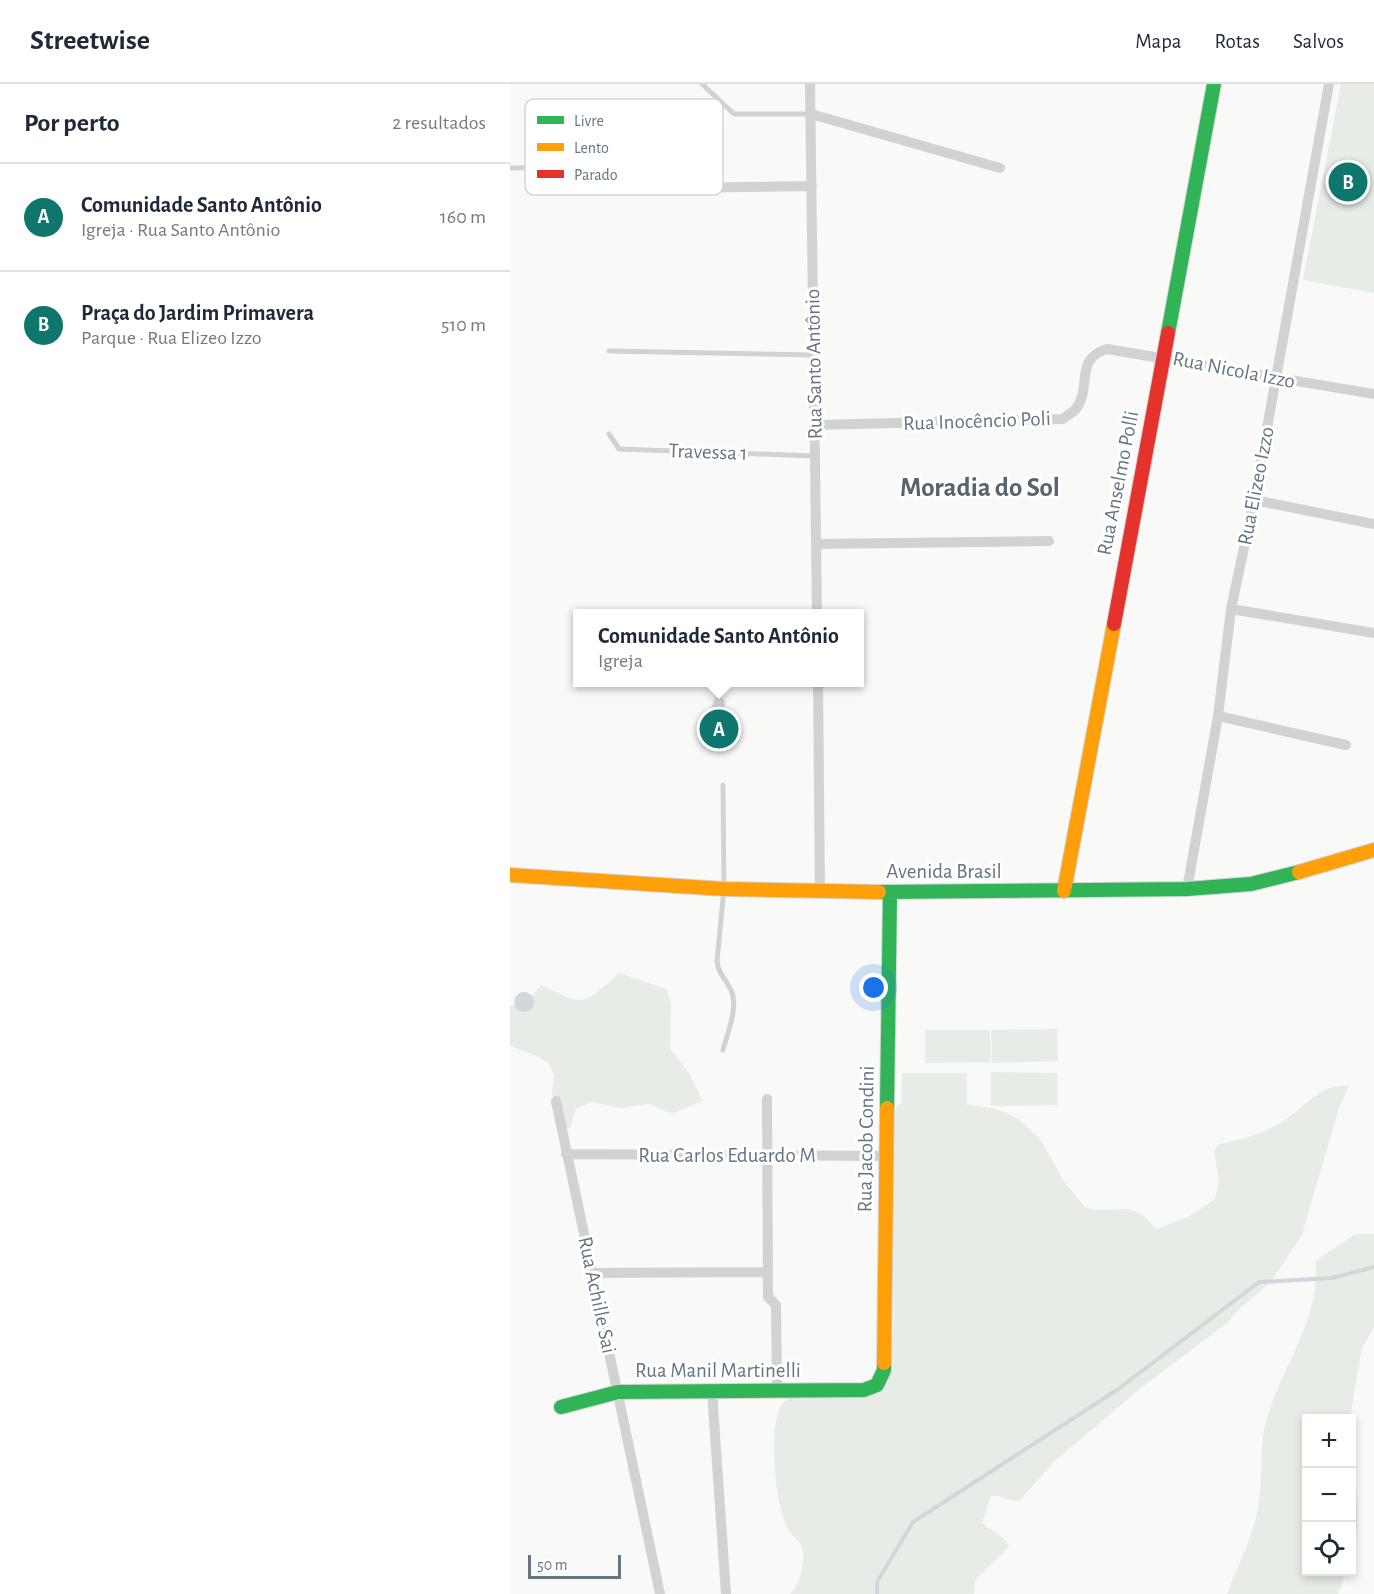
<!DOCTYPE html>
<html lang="pt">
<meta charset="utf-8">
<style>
:root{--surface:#fff;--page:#f2f2f3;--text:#1f2937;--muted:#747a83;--line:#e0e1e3;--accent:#0f766e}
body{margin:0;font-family:"Alegreya Sans",sans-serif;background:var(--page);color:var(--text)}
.controls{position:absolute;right:18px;bottom:18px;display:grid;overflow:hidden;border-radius:0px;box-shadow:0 3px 9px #0003}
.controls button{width:54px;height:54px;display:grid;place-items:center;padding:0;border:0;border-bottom:2px solid var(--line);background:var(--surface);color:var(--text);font:30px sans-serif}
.scale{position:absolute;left:18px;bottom:15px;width:93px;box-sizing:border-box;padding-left:6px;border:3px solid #647684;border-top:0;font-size:16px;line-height:21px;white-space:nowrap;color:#647684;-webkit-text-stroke:4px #fff;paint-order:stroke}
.you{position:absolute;left:364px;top:904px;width:21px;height:21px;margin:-15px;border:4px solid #fff;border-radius:50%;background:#1a73e8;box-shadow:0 0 0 9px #1a73e833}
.badge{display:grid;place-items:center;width:39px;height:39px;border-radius:50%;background:var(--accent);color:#fff;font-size:20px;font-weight:700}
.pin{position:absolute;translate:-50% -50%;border:3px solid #fff;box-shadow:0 2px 6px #0006}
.popup{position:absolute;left:63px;top:525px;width:291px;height:78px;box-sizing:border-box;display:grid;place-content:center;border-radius:0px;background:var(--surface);filter:drop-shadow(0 2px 4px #0005);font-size:20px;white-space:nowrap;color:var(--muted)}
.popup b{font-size:22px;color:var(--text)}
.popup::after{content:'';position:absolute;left:50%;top:100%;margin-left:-12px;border:12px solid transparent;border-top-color:var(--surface)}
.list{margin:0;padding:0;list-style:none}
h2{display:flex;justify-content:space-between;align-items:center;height:78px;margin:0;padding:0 24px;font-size:26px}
h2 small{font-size:20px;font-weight:400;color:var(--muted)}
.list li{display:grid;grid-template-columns:39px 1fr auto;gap:18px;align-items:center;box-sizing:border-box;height:108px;padding:0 24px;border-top:2px solid var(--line)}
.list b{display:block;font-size:22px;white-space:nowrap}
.list p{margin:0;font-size:20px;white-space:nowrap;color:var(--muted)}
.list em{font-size:20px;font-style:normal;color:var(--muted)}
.icon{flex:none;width:33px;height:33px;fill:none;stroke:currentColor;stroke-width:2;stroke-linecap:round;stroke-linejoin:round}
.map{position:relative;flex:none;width:864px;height:1510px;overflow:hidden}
header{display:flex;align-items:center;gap:36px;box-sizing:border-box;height:84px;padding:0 30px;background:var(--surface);border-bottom:2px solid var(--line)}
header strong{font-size:28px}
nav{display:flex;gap:33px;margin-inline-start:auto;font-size:21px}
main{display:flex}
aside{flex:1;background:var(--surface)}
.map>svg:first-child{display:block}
.green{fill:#e8ece6}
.water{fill:#cfd8da}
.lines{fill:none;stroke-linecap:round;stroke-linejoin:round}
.stream{stroke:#cfd8da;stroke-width:4}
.building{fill:#d1d3d4;stroke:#e8e8e8;stroke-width:1.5}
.fast-casing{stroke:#d5d6d7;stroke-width:16}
.slow-casing{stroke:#d5d6d7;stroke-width:16}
.jam-casing{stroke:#d5d6d7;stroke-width:16}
.lane{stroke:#d1d3d3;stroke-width:5}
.street{stroke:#d1d3d3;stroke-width:10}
.fast{stroke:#30b455;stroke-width:14}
.slow{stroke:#ff9f0a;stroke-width:14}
.jam{stroke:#e5322d;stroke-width:14}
.labels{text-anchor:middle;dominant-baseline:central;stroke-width:6;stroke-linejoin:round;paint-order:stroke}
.street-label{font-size:21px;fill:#647684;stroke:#fff}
.district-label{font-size:27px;font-weight:bold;fill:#56646e;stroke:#fff}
.key{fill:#fff;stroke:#d0d6da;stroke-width:1.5}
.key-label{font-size:16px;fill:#647684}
</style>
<header>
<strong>Streetwise</strong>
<nav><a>Mapa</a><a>Rotas</a><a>Salvos</a></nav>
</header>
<main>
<aside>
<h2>Por perto<small>2 resultados</small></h2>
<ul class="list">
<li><span class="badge">A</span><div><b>Comunidade Santo Antônio</b><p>Igreja · Rua Santo Antônio</p></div><em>160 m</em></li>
<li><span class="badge">B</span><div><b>Praça do Jardim Primavera</b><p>Parque · Rua Elizeo Izzo</p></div><em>510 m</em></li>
</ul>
</aside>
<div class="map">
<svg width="864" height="1510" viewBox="0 0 864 1510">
<rect width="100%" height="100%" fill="#f9f9f8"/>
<path class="green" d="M831,0H864V209L793,196Z
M109,889L156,905L161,919L160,965L179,989L193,1017L162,1030L139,1020L111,1024L81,1018L66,1025L60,1044L54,1045L42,1009L44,991L40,981L29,973L0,962V922L13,919L32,901C75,924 74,921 109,889Z
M547,945L548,977L482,979L481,946Z
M415,946H480L481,978L415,979Z
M481,988L547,989L548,1021L481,1022Z
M392,989H457V1021L484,1024L509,1035L530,1055L555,1099L575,1123L585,1126L619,1125L633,1131L646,1145L680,1132L705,1115L709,1097L704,1067L709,1060C733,1056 759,1048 779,1033C800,1018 811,1000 839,1002L829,1024L792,1151L760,1199L730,1224L717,1239L632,1303L546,1376L509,1417C498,1418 492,1410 481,1412L472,1439L496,1456L499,1463L465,1496L464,1510H280C289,1503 295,1479 293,1467C291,1456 283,1454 278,1445C265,1423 258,1345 271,1322C272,1319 277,1316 281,1313L361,1308L378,1292L384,1241L382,1164L385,1058L383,1033L387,1022L391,1020Z
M845,1150H864V1243L852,1264L840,1334H796V1488H836L828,1510H717C727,1483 743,1453 748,1424C753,1397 749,1369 755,1342C767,1289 813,1233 805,1177Z
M842,1357C843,1396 855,1434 842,1472Z"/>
<path class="water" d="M4 918a10 10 0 1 1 20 0a10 10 0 1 1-20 0Z"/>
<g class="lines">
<path class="stream" d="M367,1510V1498L403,1438L607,1306L749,1198L822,1194L864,1183"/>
</g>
<path class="building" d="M211,613L215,617V627L220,625L218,660L207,665L199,661V630L205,614Z"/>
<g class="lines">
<g class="fast-casing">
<path id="fast" d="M658,249L704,0
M369,808L677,805L741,800L789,788
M377,1024L380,808
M51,1323L108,1308L354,1306L367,1301L374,1286V1279"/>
</g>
<g class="slow-casing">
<path id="slow" d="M789,788L864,766
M0,791L214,805L369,808
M554,807L604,540
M374,1279L377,1024"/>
</g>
<g class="jam-casing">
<path id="jam" d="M604,540L658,249"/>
</g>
<path class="lane" d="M192,0L224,30H301
M0,84L73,83L99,105
M99,267L304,271
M99,350L109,365L305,372
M213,966C217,949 229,924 221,906C216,895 208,890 207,877L214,805L213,701"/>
<path class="street" d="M300,0L307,530
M301,30L490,84
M99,105L302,102
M304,341L553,335C556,332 562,329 565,326C583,305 563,275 597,265L864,310
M744,416L864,440
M306,460L539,457
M721,525L864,549
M308,598L310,808
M708,632L836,661
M677,805L708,632L721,525L744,416L819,0
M257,1015L258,1213L266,1221L267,1307
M46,1017L150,1510
M56,1070L377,1072
M82,1189L258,1188
M202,1307L216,1510"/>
<use href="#fast" class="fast"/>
<use href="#slow" class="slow"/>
<use href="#jam" class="jam"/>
</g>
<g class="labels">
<g class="street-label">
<text transform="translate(304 280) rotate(-91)">Rua Santo Antônio</text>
<text transform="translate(724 286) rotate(11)">Rua Nicola Izzo</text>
<text transform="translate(467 337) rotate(-2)">Rua Inocêncio Poli</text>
<text transform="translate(198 368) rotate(2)">Travessa 1</text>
<text transform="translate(608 399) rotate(-79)">Rua Anselmo Polli</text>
<text transform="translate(746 402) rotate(-79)">Rua Elizeo Izzo</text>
<text x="434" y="787">Avenida Brasil</text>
<text transform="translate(356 1055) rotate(-89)">Rua Jacob Condini</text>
<text x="217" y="1071">Rua Carlos Eduardo M</text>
<text transform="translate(87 1211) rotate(78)">Rua Achille Sai</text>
<text x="208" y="1286">Rua Manil Martinelli</text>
</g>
<g class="district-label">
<text x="470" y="403">Moradia do Sol</text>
</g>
</g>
<rect x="15" y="15" width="198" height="96" rx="9" class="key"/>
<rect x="27" y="32" width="27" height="8" fill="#30b455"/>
<rect x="27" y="59" width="27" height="8" fill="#ff9f0a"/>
<rect x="27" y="86" width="27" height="8" fill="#e5322d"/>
<g class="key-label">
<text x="64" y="42">Livre</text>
<text x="64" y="69">Lento</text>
<text x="64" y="96">Parado</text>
</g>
</svg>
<div class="controls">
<button>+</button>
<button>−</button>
<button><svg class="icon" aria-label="locate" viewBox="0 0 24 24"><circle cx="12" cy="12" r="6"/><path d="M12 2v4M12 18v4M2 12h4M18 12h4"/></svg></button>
</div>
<div class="scale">50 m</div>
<div class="you"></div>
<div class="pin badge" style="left:209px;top:645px">A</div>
<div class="popup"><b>Comunidade Santo Antônio</b>Igreja</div>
<div class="pin badge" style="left:838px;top:98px">B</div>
</div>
</main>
